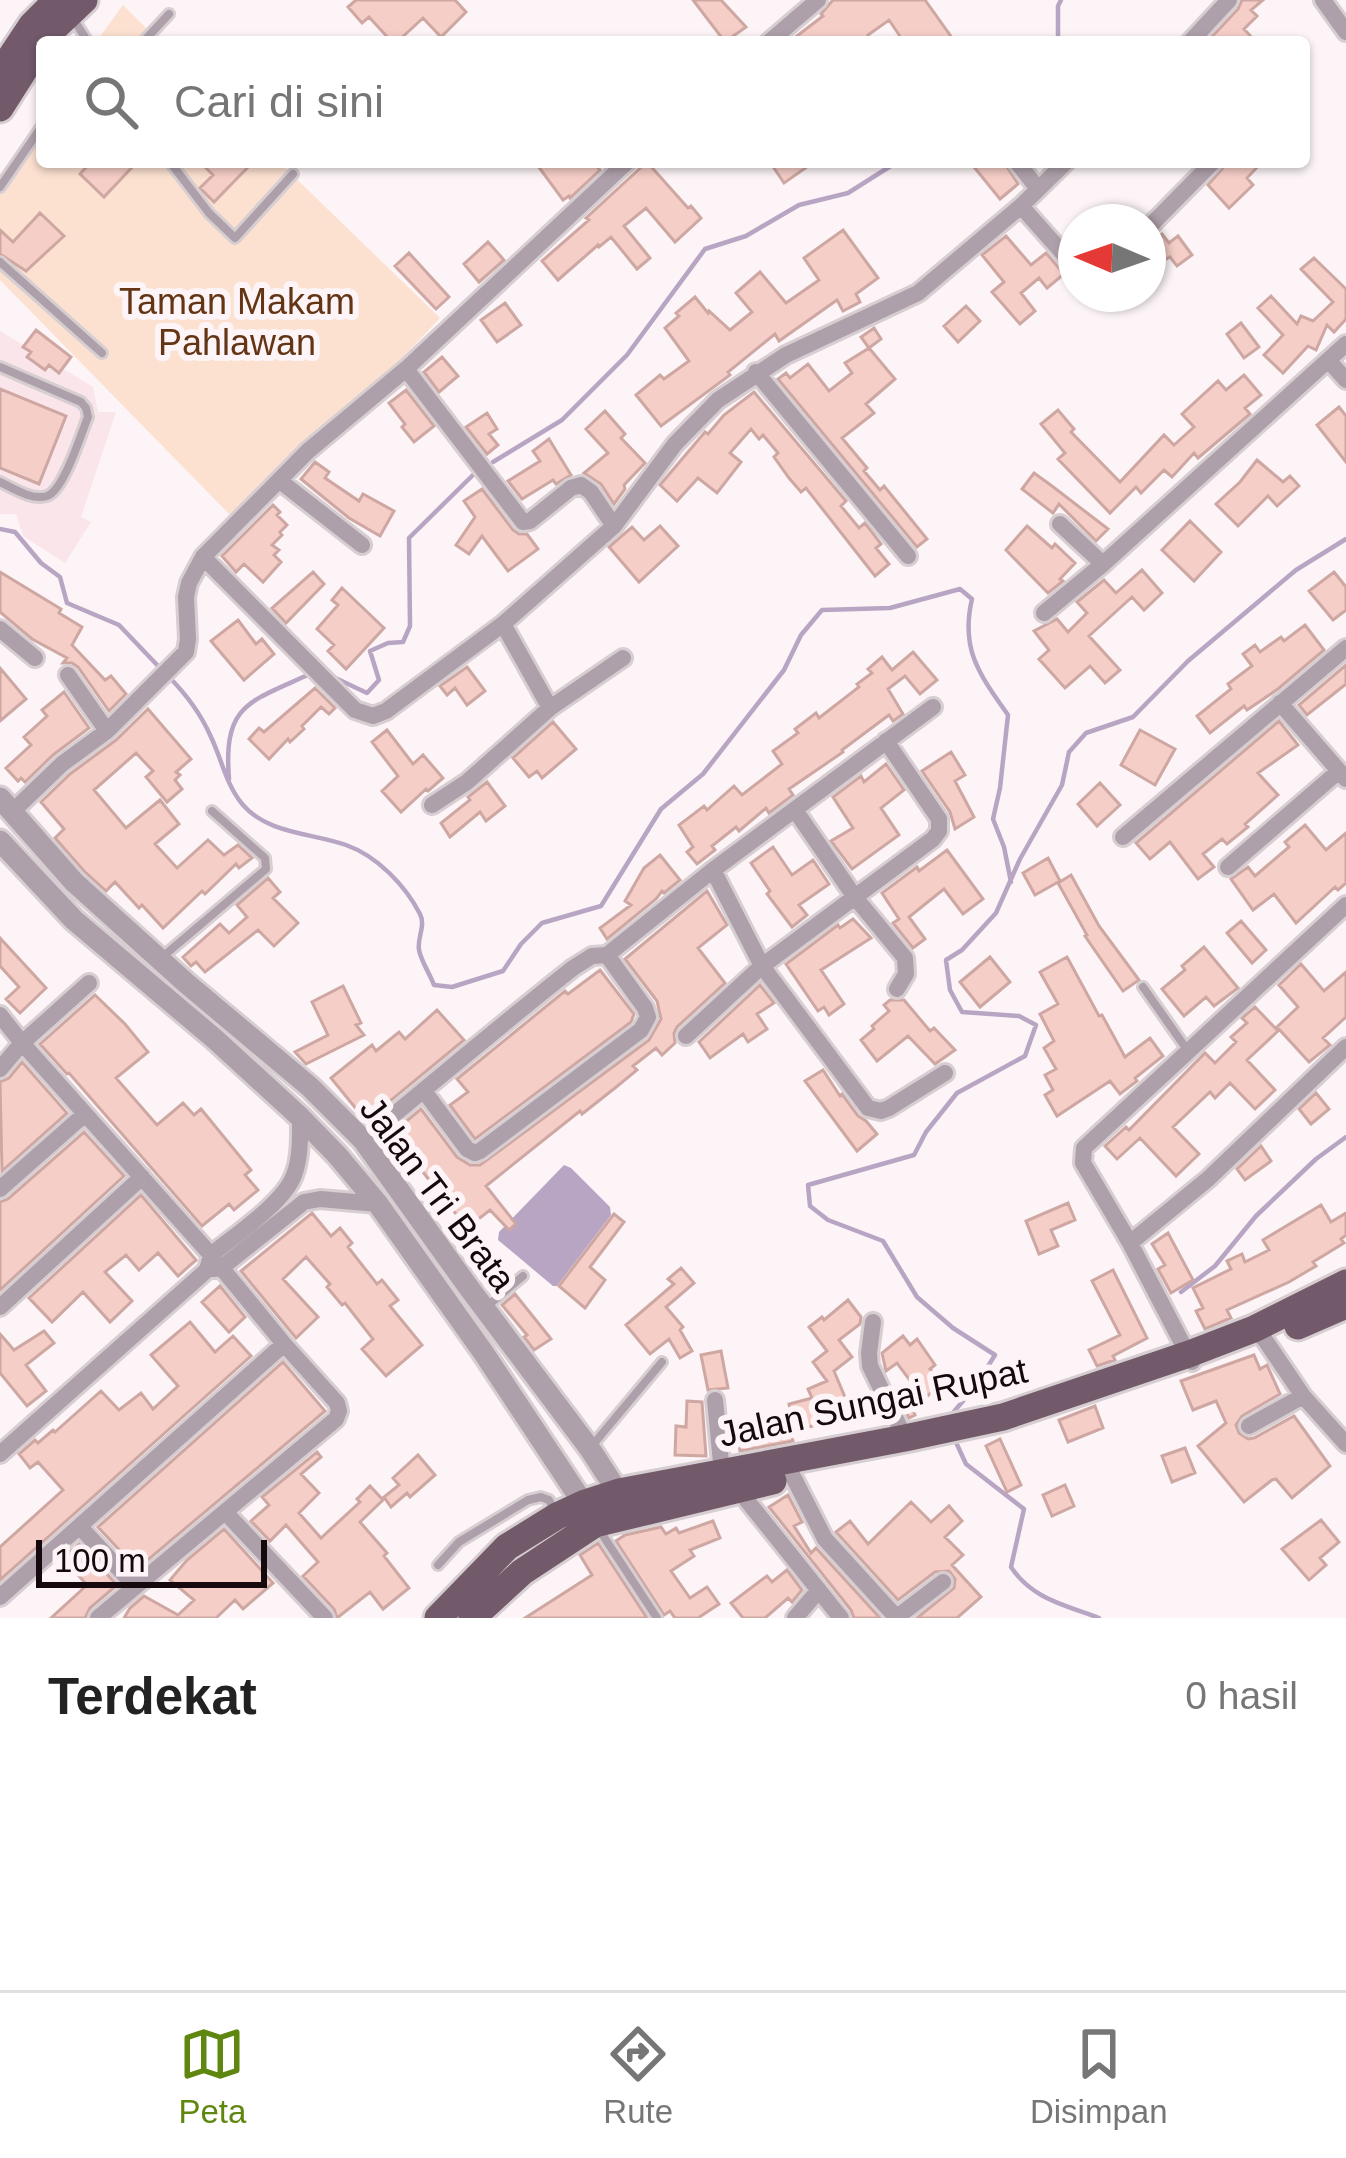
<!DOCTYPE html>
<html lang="id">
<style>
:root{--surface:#fff;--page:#f2f2f2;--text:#222;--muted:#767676;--line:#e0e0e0;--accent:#5f870f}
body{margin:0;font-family:Arial,sans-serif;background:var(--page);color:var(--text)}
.compass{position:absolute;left:1058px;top:204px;width:108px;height:108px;border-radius:50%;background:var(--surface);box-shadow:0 3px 9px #0004;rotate:272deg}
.scale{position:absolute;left:36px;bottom:30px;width:231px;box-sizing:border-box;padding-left:12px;border:6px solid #16090d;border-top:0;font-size:33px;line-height:42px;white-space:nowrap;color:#16090d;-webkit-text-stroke:9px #fcf4f6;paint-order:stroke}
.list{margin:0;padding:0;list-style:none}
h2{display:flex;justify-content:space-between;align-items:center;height:156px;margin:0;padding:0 48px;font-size:51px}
h2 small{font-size:39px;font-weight:400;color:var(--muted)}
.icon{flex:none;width:66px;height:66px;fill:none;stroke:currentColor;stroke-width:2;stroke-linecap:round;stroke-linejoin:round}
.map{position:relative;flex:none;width:1346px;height:1618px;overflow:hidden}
.search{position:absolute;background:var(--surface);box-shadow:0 3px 9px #0004;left:36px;right:36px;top:36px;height:132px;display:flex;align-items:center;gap:30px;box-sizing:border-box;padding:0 42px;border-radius:12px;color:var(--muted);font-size:45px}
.sheet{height:372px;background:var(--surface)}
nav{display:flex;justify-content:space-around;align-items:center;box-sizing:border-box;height:168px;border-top:3px solid var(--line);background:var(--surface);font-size:33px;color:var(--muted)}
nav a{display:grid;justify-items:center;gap:6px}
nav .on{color:var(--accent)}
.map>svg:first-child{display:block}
.built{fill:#fae6ea}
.green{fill:#fce1d0}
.water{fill:#b8a5c4}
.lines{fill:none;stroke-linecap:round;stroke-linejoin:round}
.stream{stroke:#b8a5c4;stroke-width:4.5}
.building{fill:#f6cec8;stroke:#cea7a2;stroke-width:3}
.service-casing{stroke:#d7ced1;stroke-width:14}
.minor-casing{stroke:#d7ced1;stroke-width:22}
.tertiary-casing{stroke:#d7ced1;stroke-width:27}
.primary-casing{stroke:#d7ced1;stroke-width:33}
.service{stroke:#aea0aa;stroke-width:8}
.minor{stroke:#aea0aa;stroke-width:16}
.tertiary{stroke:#aea0aa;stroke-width:21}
.primary{stroke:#725a6a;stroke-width:27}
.labels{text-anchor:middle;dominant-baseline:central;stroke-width:12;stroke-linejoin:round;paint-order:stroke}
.park-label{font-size:36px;fill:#633515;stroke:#fcf4f6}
.street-label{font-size:36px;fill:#16090d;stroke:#fcf4f6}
</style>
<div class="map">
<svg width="1346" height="1618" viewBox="0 0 1346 1618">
<rect width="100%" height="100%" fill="#fcf4f6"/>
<path class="built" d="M0,331L93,387L98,412H116L81,517L91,522L65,563L23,536L16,514H0Z"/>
<path class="green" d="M123,5L160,42H96Z
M42,117V162H279L440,318L372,390L234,519L0,280V175Z"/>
<path class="water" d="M564,1165L571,1168L610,1207L611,1215L557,1286H553L498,1240L499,1232Z"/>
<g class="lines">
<path class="stream" d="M1058,42V6L1061,0
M493,462L562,420L627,355L705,249L746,236L799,205L848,193L897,162
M0,529L15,532L41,563L60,577L67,603L119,625L160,668
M327,674L367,693L379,680L370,651L388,643L403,642L410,626L409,538L473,475
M168,676C186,694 201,714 211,737C222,760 226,785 243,805C268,834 312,833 346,845C377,856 405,885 420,914C426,926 417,937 419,950C421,961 430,974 434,985L452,987L503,971L521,944L542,923L601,906L661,809L703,774L784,670L801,635L822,610L890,608L960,589L972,599C960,650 980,675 1008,715L1000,788L993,819L1004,847L1011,882
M229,779C223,704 249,702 310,674
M1181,1292L1215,1266L1256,1216L1316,1159L1346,1137
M951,1415L975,1387L995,1355L953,1328L917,1297L883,1241L828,1220L810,1206L808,1185L914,1155L926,1132L957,1093L1025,1056L1036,1025L1019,1016L962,1012L950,990L946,960L962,950L996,913L1020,859L1062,785L1069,752L1086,733L1133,717L1188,661L1296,570L1346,539
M954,1438L966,1464L1024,1509L1011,1567C1032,1599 1065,1605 1099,1618"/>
</g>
<path class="building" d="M356,0H455L466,12L441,37L423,18L397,42H392L369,17L362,23L348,7Z
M693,0H721L746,27L725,42Z
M833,0H925L955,42H904L889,20L868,35L874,42H789L823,16L821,14Z
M1242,0H1263L1251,10L1257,16L1244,29L1256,42H1207L1238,9Z
M91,162H137L104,197L80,174Z
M200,162H253L214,202L200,188L213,175Z
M535,162H594L600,170L570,198L569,196L563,200Z
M647,162L688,208L691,206L701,218L675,242L646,208L624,226L650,258L637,269L611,237L599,247L598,245L558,280L542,261L589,220L586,218Z
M770,162H814L784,183Z
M970,162H1004L1018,184L1000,199Z
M1228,162H1262L1247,178L1253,185L1229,208L1208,185Z
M40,213L64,236L26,271L0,254V230L13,242Z
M843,230L878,278L856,294L860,302L843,311L837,300L779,341L775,334L728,372L730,375L661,426L636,395L660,375L664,379L689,361L665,328L679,316L676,313L695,297L708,313L709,311L730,330L752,312L736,293L760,272L786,303L819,280L804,258Z
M1162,234L1169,243L1178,236L1192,255L1177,266L1170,257L1148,269V245Z
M1006,236L1031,265L1046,253L1064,274L1047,288L1039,278L1021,293L1035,311L1020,324L992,292L1004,282L982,255Z
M488,242L504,260L479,282L464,264Z
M409,253L449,297L436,309L395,266Z
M1314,258L1346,289V319L1334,332L1327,325L1316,350L1308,346L1283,373L1264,355L1283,335L1258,308L1271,296L1297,324L1301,316L1313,321L1333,302L1301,269Z
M505,303L521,325L497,342L481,320Z
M966,306L980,321L958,342L944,326Z
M1241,323L1259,347L1244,358L1227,334Z
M874,328L881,339L869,348L895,379L866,404L874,413L842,438L867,468L864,471L880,490L884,486L927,539L917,547L778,379L786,373L790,378L808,364L829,391L852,373L845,363L869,348L861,337Z
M36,330L71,357L59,373L49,365L45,370L27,357L31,352L23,347Z
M442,357L458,376L439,392L424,372Z
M1244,375L1261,395L1245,408L1250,414L1198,458L1194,453L1172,477L1164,470L1141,493L1136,487L1110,513L1058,459L1065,453L1041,424L1058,410L1074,429L1071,432L1120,482L1164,435L1174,445L1194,427L1182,414L1218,381L1226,390Z
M0,389L66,416L39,484L0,468Z
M406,390L434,426L414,442L402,427L405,424L389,403Z
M754,392L846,501L841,506L859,528L865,523L881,544L876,548L889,564L875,576L806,488L801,492L789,478L774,457L778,453L763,435L759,439L751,429L730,453L741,462L717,493L698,478L677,501L660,485L705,432L708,434L724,415Z
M1339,407L1346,416V462L1317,425Z
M605,411L625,434L621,438L645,463L624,485L625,489L614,504L601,484L584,473L608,453L586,429Z
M487,413L497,429L489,434L498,445L487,454L466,427Z
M549,439L571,475L556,484L553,480L522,499L508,481L540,461L533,451Z
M1257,460L1283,482L1290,476L1299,486L1277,506L1268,496L1238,526L1216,504L1240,482Z
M315,462L329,472L325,478L359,501L363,494L394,511L380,536L349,518L301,479Z
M1034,473L1052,486L1108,529L1096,541L1059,504L1053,513L1022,489Z
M482,489L513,530L519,534H527L538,549L508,571L482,536L469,554L456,545L475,517L464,501Z
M273,505L280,512L277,515L287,525L280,532L282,535L272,545L279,550L274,555L281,562L263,582L244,564L236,572L222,556Z
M1190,521L1221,552L1194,581L1162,550Z
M660,526L678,546L639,582L609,547L632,527L644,540Z
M1027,526L1052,548L1055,544L1075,563L1060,579L1063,581L1048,593L1006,550Z
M1142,570L1162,593L1144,610L1132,597L1089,636L1120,670L1105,683L1090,666L1065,688L1039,659L1049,650L1034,631L1057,619L1068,632L1087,613L1077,602L1104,580L1116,593Z
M0,572L61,609L59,613L82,627L72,645L105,680L111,676L126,694L109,711L78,667L72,663H63L67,658L32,639L0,612Z
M313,572L324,584L286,623L272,608Z
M1334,572L1346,587V610L1333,620L1309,591Z
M342,588L384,628L346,669L328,651L334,645L317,629L338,605L332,600Z
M238,620L256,644L262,639L274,654L244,680L211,641Z
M1305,625L1324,650L1278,689L1247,710L1244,706L1210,733L1197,716L1231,689L1228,684L1252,666L1243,654L1255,645L1260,652L1281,637L1284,641Z
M913,652L937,680L920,694L905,676L888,689L903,714L893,721L889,715L842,750L843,752L789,789L793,795L769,813L766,808L739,831L736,827L712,846L715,850L697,864L687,852L693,847L679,825L704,806L707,810L734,786L742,795L782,764L773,751L798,733L795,729L816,713L819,718L859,687L857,684L872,673L868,669L882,657L892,670Z
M1346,665V684L1307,715L1299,705Z
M467,667L485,691L467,705L455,688L447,695L440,686Z
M0,668L26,699L0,721Z
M315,688L335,708L329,714L321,707L302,726L304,729L290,742L288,739L269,759L249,739L259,728L264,732Z
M64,692L89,728L53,755L25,782L21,778L18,781L6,768L31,745L24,737L47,716L42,710Z
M148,709L191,759L176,772L180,775L175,780L182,789L167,802L146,777L153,771L136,753L94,790L126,828L160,800L179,824L155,844L177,868L208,840L224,855L238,845L252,858L239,868L236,864L205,894L202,891L163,928L142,905L139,908L115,882L106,891L84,871L55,838L64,829L41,802L70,774L116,740Z
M1279,721L1298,745L1258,773L1278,795L1245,824L1248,827L1227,844L1222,839L1203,854L1214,867L1198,879L1170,842L1150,859L1136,843Z
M553,722L576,749L542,778L537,771L529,777L513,758Z
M387,730L413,764L423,755L443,778L428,791L426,789L401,812L382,791L398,776L372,742Z
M1140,730L1175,749L1155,785L1121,765Z
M951,752L965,775L955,781L974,817L955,829L950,812L922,771Z
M886,764L904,790L881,808L899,835L852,869L831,841L853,828L833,797L861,776L864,782Z
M487,782L505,806L486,821L480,812L450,837L441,823L470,800L468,797Z
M1100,783L1120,805L1097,826L1078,804Z
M1305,825L1326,850L1346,833V883L1338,890L1335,887L1296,923L1274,894L1253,910L1231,879L1248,867L1255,876L1289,847L1285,842Z
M773,847L792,875L813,860L829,884L799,905L807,915L792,927L767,894L770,891L751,863Z
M947,850L983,899L963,914L944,889L909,917L925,939L913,948L893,923L899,919L882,893L917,867L919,871Z
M660,855L680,880L664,893L662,891L656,899L607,939L600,928L631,905L625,901L644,868Z
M1048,858L1060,881L1035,895L1023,873Z
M1071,875L1099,926L1139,980L1123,991L1085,936L1087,935L1058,883Z
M268,878L280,892L273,898L298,923L274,946L258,930L205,972L196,962L191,966L183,957L220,924L229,933L247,917L237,905Z
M707,891L727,925L698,948L725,983L677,1027L674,1033L675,1043L662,1055L656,1048L633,1066L637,1070L615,1088L582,1114L580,1111L486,1186L516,1224L509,1230L490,1210L467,1228L392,1133L421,1109L457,1157L470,1165H480L649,1040L661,1019L657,1001L625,959Z
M853,919L871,938L821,970L844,1004L829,1015L824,1007L818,1011L786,964L838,925L840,928Z
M1241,921L1266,950L1252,963L1227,933Z
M0,938L46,988L20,1013L6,999L19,987L0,966Z
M1204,947L1238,988L1214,1006L1206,997L1184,1016L1162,989L1185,970L1182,966Z
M990,957L1010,982L980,1007L960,982Z
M1067,957L1099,1016L1102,1015L1125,1057L1150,1038L1163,1056L1135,1078L1137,1081L1120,1094L1110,1081L1057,1116L1045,1095L1053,1090L1045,1075L1056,1069L1044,1048L1054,1041L1040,1014L1058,1004L1040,972Z
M1301,964L1324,991L1346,972V1017L1323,1038L1330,1045L1309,1062L1277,1027L1298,1007L1279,985Z
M600,970L634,1014L631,1022L475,1139L450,1105L468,1092L457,1079L565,991L568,994Z
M760,985L774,1003L757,1014L767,1029L748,1042L743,1034L710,1058L699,1042Z
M343,986L361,1023L356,1025L364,1035L306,1064L295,1052L328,1035L312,1002Z
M95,995L125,1024L148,1052L116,1078L157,1125L183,1103L194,1115L201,1109L251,1170L245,1175L258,1190L234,1210L229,1204L202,1226L69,1073L67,1074L40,1044Z
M890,1000H904L930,1031L934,1028L955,1050L935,1064L908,1036L877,1061L861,1040L874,1029L872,1026L889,1011L884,1005Z
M1255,1007L1278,1031L1247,1060L1275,1090L1255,1109L1230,1083L1215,1098L1210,1092L1173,1127L1199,1154L1176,1176L1140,1138L1117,1159L1105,1146L1126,1127L1129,1130L1205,1053L1215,1063L1236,1042L1231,1037L1247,1023L1242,1018Z
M437,1010L464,1040L366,1121L331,1078L372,1045L376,1051L399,1032L405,1039Z
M22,1062L67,1113L2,1171L0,1082L9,1078Z
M823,1070L840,1096L842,1094L858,1116L866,1121L877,1134L857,1151L805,1081Z
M1316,1093L1329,1109L1311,1124L1299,1109Z
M84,1132L124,1176L0,1290V1202L8,1199Z
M1261,1146L1271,1161L1245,1180L1237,1169Z
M141,1195L196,1260L178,1276L158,1253L139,1270L126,1255L105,1272L132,1301L110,1322L83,1292L52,1322L29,1298Z
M1068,1203L1075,1220L1051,1230L1058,1246L1039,1254L1026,1221Z
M1321,1205L1331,1222L1346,1213V1235L1341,1239L1344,1243L1313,1262L1316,1266L1289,1282L1227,1310L1231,1318L1205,1329L1196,1311L1203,1308L1193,1288L1231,1269L1227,1261L1242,1254L1245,1262L1269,1250L1263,1240Z
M312,1213L331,1236L340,1228L352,1243L348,1247L377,1284L382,1280L398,1300L390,1306L422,1345L386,1376L362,1349L373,1339L345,1303L342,1305L327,1287L330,1284L306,1257L283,1279L318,1317L296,1338L241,1271Z
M614,1214L624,1222L590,1267L605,1280L585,1308L559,1286Z
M1168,1233L1193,1280L1171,1293L1158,1269L1165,1265L1152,1244Z
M681,1268L694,1283L666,1307L683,1327L680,1330L692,1351L680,1358L669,1339L650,1354L626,1325L674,1284L668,1279Z
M1113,1270L1147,1338L1113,1356L1115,1360L1097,1366L1089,1350L1120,1335L1092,1281Z
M220,1286L245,1317L229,1332L202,1302Z
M515,1294L551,1339L534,1350L524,1337L527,1335L502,1305Z
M848,1300L861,1317L860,1324L839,1340L852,1357L834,1371L850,1409L813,1426L790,1431L793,1441L740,1451L735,1426L766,1417L767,1420L791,1415L789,1404L812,1398L808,1389L827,1381L813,1362L827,1351L809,1327L822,1317L824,1320Z
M190,1322L215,1352L233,1336L251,1356L0,1580V1547L63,1490L38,1462L30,1468L19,1454L35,1440L38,1443L53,1430L55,1432L101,1391L119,1410L141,1393L153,1409L178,1386L151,1355Z
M44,1331L54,1343L26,1365L46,1391L27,1406L0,1373V1334L14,1350Z
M903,1336L910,1345L917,1339L935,1365L930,1369L942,1382L913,1410L915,1415L909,1418L902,1403L910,1398L907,1395L915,1387L897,1363L886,1371L882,1353Z
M721,1351L728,1388L708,1390L701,1355Z
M1254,1355L1260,1369L1267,1365L1280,1394L1242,1416L1236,1425L1239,1433L1248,1439L1254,1438L1294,1416L1330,1466L1292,1498L1276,1479L1272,1480L1244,1502L1198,1446L1226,1423L1216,1401L1193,1410L1181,1381Z
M283,1362L325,1411L137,1569L98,1527Z
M687,1401L702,1402L706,1456L675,1455L676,1426L686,1427Z
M1095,1406L1103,1428L1068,1442L1059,1420Z
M1000,1439L1021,1485L1007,1492L986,1446Z
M1185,1448L1195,1473L1172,1482L1162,1456Z
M317,1452L321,1457L301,1474L319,1493L299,1513L321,1538L360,1502L357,1499L370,1486L383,1500L360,1522L387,1553L384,1556L409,1588L383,1609L370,1592L337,1618L334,1609L303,1576L318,1562L286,1525L270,1541L251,1521L269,1505L262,1497Z
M418,1455L435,1475L410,1497L407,1493L391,1507L384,1497L399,1485L393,1478Z
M1065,1485L1074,1506L1052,1516L1043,1495Z
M788,1495L802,1522L794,1526L811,1553L816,1548L880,1618H854L851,1610L769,1507Z
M911,1502L931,1522L949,1506L962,1521L945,1537L963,1555L952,1565L981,1597L957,1618H917L954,1588L955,1579L949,1571L935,1572L898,1600L836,1532L850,1521L868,1544Z
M1321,1520L1339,1542L1320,1558L1326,1565L1309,1580L1282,1549Z
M713,1521L720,1538L690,1550L694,1556L671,1571L690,1598L707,1587L719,1604L698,1618H675L670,1611L664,1615L616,1541L625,1535L661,1527L666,1534L676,1528L679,1533Z
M224,1529L273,1583L243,1609L235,1600L216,1618H124L130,1608L144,1596L178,1615L194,1600L170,1580L187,1560Z
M598,1543L647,1618H525L592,1575L580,1555Z
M79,1544L117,1585L90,1608L85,1618H51L87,1585L63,1558Z
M787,1570L802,1590L792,1602L788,1598L765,1618H743L731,1603L767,1576L772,1582Z"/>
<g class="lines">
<g class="service-casing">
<path id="service" d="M74,20L88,42
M143,42L169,14
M170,162L209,213L235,238L293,174
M0,187L42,126
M0,262L102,353
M0,367L81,402L86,408L88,417C81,434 64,490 47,496C32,501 13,488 0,482
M160,959L266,869L265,858L212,811
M1143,987L1188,1051
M485,1308L523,1276
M591,1447L662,1362
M600,1531L657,1618
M438,1565L459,1542L528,1500L541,1497L549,1500L554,1510"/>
</g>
<g class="minor-casing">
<path id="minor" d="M1323,0L1346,32
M769,42L818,0
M1190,42L1229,0
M1017,162L1038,189
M1021,206L1076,268
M1148,228L1213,162
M1328,360L1346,380
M406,369L523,522L530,521L571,488L581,485L591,492L614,526
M756,372L908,556
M280,481L362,545
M1060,524L1103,564
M203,557L355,710L373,716L386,711L503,624L614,526L675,444L718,400L786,355L918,293L1021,206L1066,162
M1044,613L1103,564L1346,344
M503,624L550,708
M0,629L35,658
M1280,703L1346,779
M107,731L186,652L188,639L186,597L189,583L203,557L308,451L406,369L627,162
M432,805L467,782L550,708L623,658
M795,810L854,896L905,958L906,974L897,989
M13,811L62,764L107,731L68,675
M1123,837L1346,648
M1228,867L1339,771
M713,870L762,966L868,1108L881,1111L889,1108L945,1073
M0,1015L22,1043L211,1255L284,1344L337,1403L339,1411L336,1419L98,1618
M686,1036L762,966L933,839L939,831V819L886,741
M0,1069L22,1043L89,983
M424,1091L467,1149L475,1153L480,1151L641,1030L648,1017L645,1008L607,955
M363,1140C433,1083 502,1024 573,968L592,956L607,955L713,870L933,707
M0,1189L85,1114
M1130,1243L1208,1179L1346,1047
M214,1269L221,1268L304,1202L320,1199L378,1204
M0,1307L142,1177
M873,1322L869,1353L870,1366L905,1438
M1254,1329L1265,1340L1303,1396L1346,1444
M1192,1362L1130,1243L1083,1163L1084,1148L1346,905
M715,1400L722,1473
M1249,1426L1303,1396
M0,1454L207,1270L211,1255C235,1235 284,1203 294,1175C301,1157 300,1136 300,1117
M785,1461L825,1539L897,1618
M733,1483L841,1618
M226,1513L325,1618
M81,1528L135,1586
M0,1597L284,1344
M897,1617L943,1582
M795,1618L819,1590"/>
</g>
<g class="tertiary-casing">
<path id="tertiary" d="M0,798L74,882L186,983L310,1087L363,1140L469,1288L590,1449L625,1503
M0,841L74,920L216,1040L300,1117L337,1155L378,1204L483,1352L589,1512"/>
</g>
<g class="primary-casing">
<path id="primary" d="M48,34L84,0
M0,73L32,25L57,0
M0,108L33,56
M1298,1326L1346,1305
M438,1618L507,1547L557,1516L585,1503L619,1492L905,1438L1003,1417L1189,1354L1254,1329L1346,1283
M472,1618L522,1572L595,1524L773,1481"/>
</g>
<use href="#service" class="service"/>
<use href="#minor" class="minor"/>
<use href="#tertiary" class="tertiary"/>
<use href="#primary" class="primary"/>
</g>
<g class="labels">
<g class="park-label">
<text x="237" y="301">Taman Makam<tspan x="237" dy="41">Pahlawan</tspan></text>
</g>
<g class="street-label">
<text transform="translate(438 1194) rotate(53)">Jalan Tri Brata</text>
<text transform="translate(873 1402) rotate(-12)">Jalan Sungai Rupat</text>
</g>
</g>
</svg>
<svg class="compass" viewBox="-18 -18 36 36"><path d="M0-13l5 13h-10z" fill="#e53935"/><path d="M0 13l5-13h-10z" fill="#767676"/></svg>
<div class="scale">100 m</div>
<div class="search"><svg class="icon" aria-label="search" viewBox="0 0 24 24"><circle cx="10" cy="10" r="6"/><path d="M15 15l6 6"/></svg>Cari di sini</div>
</div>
<section class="sheet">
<h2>Terdekat<small>0 hasil</small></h2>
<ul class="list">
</ul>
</section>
<nav>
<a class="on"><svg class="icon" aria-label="map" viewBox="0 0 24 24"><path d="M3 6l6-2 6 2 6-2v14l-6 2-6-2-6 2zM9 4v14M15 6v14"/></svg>Peta</a>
<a><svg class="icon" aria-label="directions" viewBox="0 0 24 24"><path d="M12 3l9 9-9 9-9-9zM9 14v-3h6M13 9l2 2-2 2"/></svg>Rute</a>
<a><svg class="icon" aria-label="saved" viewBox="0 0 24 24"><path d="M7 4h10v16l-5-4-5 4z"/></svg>Disimpan</a>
</nav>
